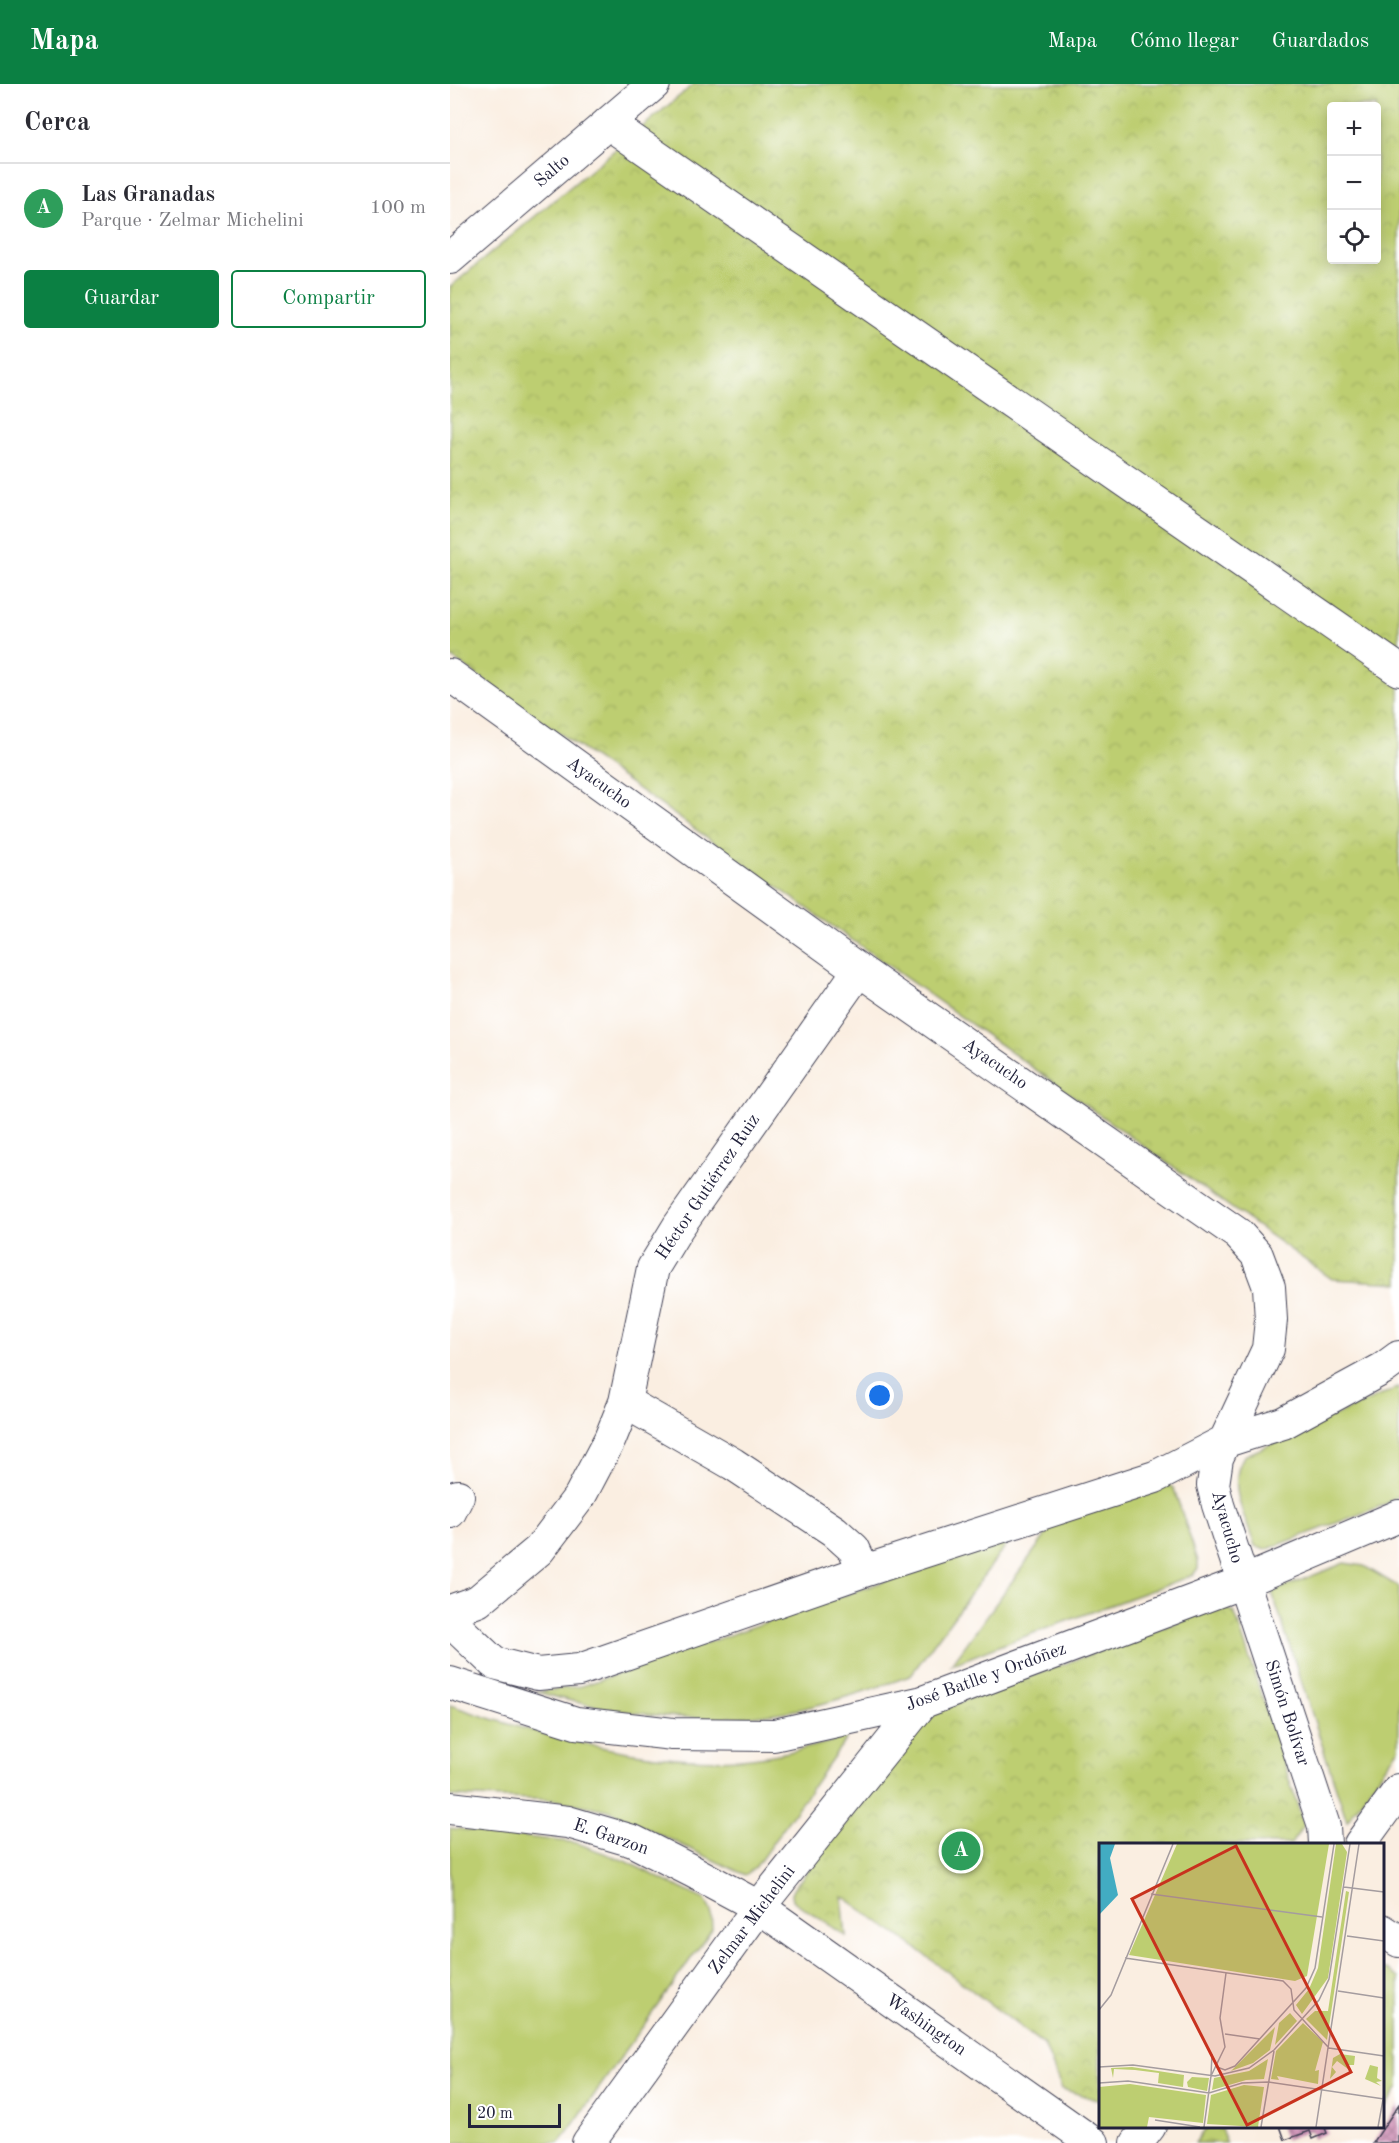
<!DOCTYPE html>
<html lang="es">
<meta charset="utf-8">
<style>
:root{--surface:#fff;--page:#f7f7f7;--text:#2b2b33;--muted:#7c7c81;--line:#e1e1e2;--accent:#0b8043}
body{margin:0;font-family:"Old Standard TT",serif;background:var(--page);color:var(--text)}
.controls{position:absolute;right:18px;top:18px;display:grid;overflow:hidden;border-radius:6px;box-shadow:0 3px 15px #0003}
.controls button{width:54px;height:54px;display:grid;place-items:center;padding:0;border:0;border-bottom:2px solid var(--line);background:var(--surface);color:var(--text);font:30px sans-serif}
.scale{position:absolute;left:18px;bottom:15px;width:93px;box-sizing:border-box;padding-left:6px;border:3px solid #22223b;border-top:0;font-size:16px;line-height:21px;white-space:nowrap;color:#22223b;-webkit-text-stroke:4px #fff;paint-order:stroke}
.you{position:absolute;left:430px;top:1312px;width:21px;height:21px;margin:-15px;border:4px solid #fff;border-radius:50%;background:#1a73e8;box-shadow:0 0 0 9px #1a73e833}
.badge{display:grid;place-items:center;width:39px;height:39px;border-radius:50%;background:var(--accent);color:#fff;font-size:20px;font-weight:700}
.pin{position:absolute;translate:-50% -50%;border:3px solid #fff;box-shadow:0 2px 6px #0006}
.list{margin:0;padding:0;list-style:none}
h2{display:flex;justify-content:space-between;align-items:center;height:78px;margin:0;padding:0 24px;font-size:26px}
h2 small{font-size:20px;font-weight:400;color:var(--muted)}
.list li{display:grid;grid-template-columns:39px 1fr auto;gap:18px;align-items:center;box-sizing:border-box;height:90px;padding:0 24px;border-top:2px solid var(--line)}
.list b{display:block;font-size:22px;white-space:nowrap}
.list p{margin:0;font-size:20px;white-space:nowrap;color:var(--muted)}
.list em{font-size:20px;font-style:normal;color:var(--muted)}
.actions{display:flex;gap:12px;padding:18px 24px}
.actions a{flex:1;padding:14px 0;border:2px solid var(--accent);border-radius:6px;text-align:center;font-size:21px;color:var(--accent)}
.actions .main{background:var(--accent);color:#fff}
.icon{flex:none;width:33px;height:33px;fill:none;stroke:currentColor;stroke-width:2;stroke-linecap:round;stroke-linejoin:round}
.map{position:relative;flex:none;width:949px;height:2059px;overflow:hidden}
header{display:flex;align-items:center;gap:36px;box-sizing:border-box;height:84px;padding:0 30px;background:var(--accent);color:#fff}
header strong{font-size:28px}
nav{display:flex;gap:33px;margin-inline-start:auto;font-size:21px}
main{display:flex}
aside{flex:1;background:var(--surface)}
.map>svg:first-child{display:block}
.grass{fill:#bdce71;stroke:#707856;stroke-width:1.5}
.park{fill:url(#park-crowns);stroke:#707856;stroke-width:1.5;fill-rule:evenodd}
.building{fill:url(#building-cross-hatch)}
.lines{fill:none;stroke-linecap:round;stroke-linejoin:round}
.minor-casing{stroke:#424154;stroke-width:34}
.minor{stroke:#fff;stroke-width:32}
.labels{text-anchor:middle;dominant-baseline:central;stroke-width:4.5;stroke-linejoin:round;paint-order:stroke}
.street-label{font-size:18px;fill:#22223b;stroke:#fff}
.inset-road{fill:none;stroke:#a49c9f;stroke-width:1.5}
.view{fill:#c8321e;fill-opacity:0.15;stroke:#c8321e;stroke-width:3}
.inset-edge{fill:none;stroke:#22223b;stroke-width:3}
</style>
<header>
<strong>Mapa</strong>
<nav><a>Mapa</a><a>Cómo llegar</a><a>Guardados</a></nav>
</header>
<main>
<aside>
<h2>Cerca<small></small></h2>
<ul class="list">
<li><span class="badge" style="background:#2e9e5b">A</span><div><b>Las Granadas</b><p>Parque · Zelmar Michelini</p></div><em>100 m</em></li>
</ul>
<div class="actions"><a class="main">Guardar</a><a>Compartir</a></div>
</aside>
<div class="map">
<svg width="949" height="2059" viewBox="0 0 949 2059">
<defs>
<pattern id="park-crowns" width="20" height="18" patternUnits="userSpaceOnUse" patternTransform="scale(1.5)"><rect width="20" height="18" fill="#bdce71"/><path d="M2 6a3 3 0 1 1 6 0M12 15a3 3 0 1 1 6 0" fill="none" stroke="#a2b163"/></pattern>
<pattern id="building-cross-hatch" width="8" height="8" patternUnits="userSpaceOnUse" patternTransform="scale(1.5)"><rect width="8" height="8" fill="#d298bb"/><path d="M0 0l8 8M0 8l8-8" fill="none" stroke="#aa7c99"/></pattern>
</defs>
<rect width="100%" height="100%" fill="#fff"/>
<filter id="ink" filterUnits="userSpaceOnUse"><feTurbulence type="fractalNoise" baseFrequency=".0167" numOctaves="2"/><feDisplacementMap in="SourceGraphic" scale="12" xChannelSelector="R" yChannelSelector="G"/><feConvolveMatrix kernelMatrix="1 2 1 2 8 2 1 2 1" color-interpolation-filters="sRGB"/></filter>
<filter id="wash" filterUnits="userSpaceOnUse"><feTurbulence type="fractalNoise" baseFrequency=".008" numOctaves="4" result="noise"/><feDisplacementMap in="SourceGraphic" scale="24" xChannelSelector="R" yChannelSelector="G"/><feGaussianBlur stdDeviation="1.35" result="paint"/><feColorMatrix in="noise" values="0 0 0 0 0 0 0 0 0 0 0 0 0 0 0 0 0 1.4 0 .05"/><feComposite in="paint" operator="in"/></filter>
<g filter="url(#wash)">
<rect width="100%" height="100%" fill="#faeee1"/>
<path class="grass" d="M949,1303V1411L934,1421L815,1466L805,1462C795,1432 776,1401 794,1372Z
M719,1401L724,1405L748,1477V1484L743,1491L551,1561L501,1581L606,1437Z
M562,1453L460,1592C423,1605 385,1618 346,1626C260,1642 171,1632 87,1608L132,1602Z
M894,1479L914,1482L949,1503V1664L897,1737L822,1508Z
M0,1621C86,1651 199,1681 290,1675C322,1673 353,1665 384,1657L393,1652L396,1655L305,1784L295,1791L158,1726L104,1716L0,1712Z
M0,1744L127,1759L175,1777L255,1816L261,1827L262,1845L110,2059H0Z
M933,1886H937L949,1894V2003L934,2024L932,2019Z"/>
<path class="park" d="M244,0H949V1199L882,1195L0,572V203ZM882,22H926V176H882Z
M772,1522L784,1529L787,1536L854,1741L841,1760H650V2017L612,2005L594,1961L466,1864L392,1812L396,1852L342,1816L341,1810L344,1804L483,1628Z
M757,2042L770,2043L777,2059H745Z"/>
<g id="blocks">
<path class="building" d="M949,2020V2059H923Z
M830,2042H880V2043L875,2044L877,2049L863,2055L860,2047L835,2056Z"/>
</g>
</g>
<g filter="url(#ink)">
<use href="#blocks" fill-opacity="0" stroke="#424154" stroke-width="1.5"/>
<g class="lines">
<g class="minor-casing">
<path id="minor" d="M158,39L949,586
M0,174L204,0
M0,591L409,886L788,1150L807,1171L819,1203L821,1236L818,1265L767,1374L763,1401L768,1421L874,1742L875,1760
M175,1318L283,1380L384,1447L404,1465L414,1487
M0,1428L8,1412
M0,1527L28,1517L89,1466L130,1412L160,1355L175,1318L203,1184L228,1143L409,886
M0,1537L44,1579L88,1590L129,1586L414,1487L705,1393L773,1358L833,1339L934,1284L949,1273
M0,1599L126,1639L223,1650L324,1651L473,1618L793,1498L949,1432
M0,1724L118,1738L183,1757L242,1787L309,1823L643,2059
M910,1760L949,1706
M932,1846L949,1857
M138,2059L309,1823L473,1618
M687,2059L700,2042"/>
</g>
<use href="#minor" class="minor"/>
</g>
</g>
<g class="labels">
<g class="street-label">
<text transform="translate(102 87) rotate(-41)">Salto</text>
<text transform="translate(149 699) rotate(36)">Ayacucho</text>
<text transform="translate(545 980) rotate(35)">Ayacucho</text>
<text transform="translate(258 1103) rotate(-56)">Héctor Gutiérrez Ruiz</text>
<text transform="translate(777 1443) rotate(74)">Ayacucho</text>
<text transform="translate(536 1593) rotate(-20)">José Batlle y Ordóñez</text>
<text transform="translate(837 1629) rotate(72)">Simón Bolívar</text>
<text transform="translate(161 1753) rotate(19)">E. Garzon</text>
<text transform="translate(302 1836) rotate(-53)">Zelmar Michelini</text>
<text transform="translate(476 1941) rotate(35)">Washington</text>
</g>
</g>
<g transform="translate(649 1759)">
<rect width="285" height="285" fill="#faeee1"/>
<path d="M237,1H243L248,9L229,135L203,171L197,162L210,146L219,125ZM247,48L250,49L228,197L207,176L216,168H229ZM191,170L198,178L176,202L180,180ZM176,184L171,207L154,220L132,228ZM241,211L256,213L255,222H249V226L238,218L233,224L237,229L231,236L234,215ZM169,216L165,236L147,237L113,247L115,235L150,228ZM33,224L85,232L84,244L59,240L60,230L36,227L15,226L14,235L12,225ZM93,234L110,235L108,248L89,244L88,239ZM31,241L107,252L104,280L50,274L48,284H0V244ZM145,242L165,244L159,284L108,281L112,252Z" fill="#bdce71"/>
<path d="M78,1H230L208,133L196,138L30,112ZM204,180L224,199L216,228L220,227L219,241L178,233L180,237L172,236L177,208Z" fill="#bdce71"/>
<path d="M271,222L279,224L278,235L283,238L277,239L282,243L266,236Z" fill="#bdce71"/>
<path d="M0,1H16L11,15L19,52L0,72Z" fill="#42acc2"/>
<path class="inset-road" d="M245,44L285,49M52,51L223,74M248,93L285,98M26,115L184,138L192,146L195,167L230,205L285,213M239,148L285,155M0,167L12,152L74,1M126,191L161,196M0,224L34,222L116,233L150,225L175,207L220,157L230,136L251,1M118,224L126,227L136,223L207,145L216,125L235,1M112,232L113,211M0,240L29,238L110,250L143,240L169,239L285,256M56,277L101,284M105,284L112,233L126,204L121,175L127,130M162,284L175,208M217,284L260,1M279,284L285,251"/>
<path class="view" d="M137,3L252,229L148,282L33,56Z"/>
<rect width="285" height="285" class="inset-edge"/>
</g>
</svg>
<div class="controls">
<button>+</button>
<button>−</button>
<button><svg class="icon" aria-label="locate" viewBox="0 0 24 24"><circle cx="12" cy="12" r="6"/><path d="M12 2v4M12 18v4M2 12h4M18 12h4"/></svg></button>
</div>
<div class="scale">20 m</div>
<div class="you"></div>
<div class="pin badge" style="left:511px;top:1767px;background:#2e9e5b">A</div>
</div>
</main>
